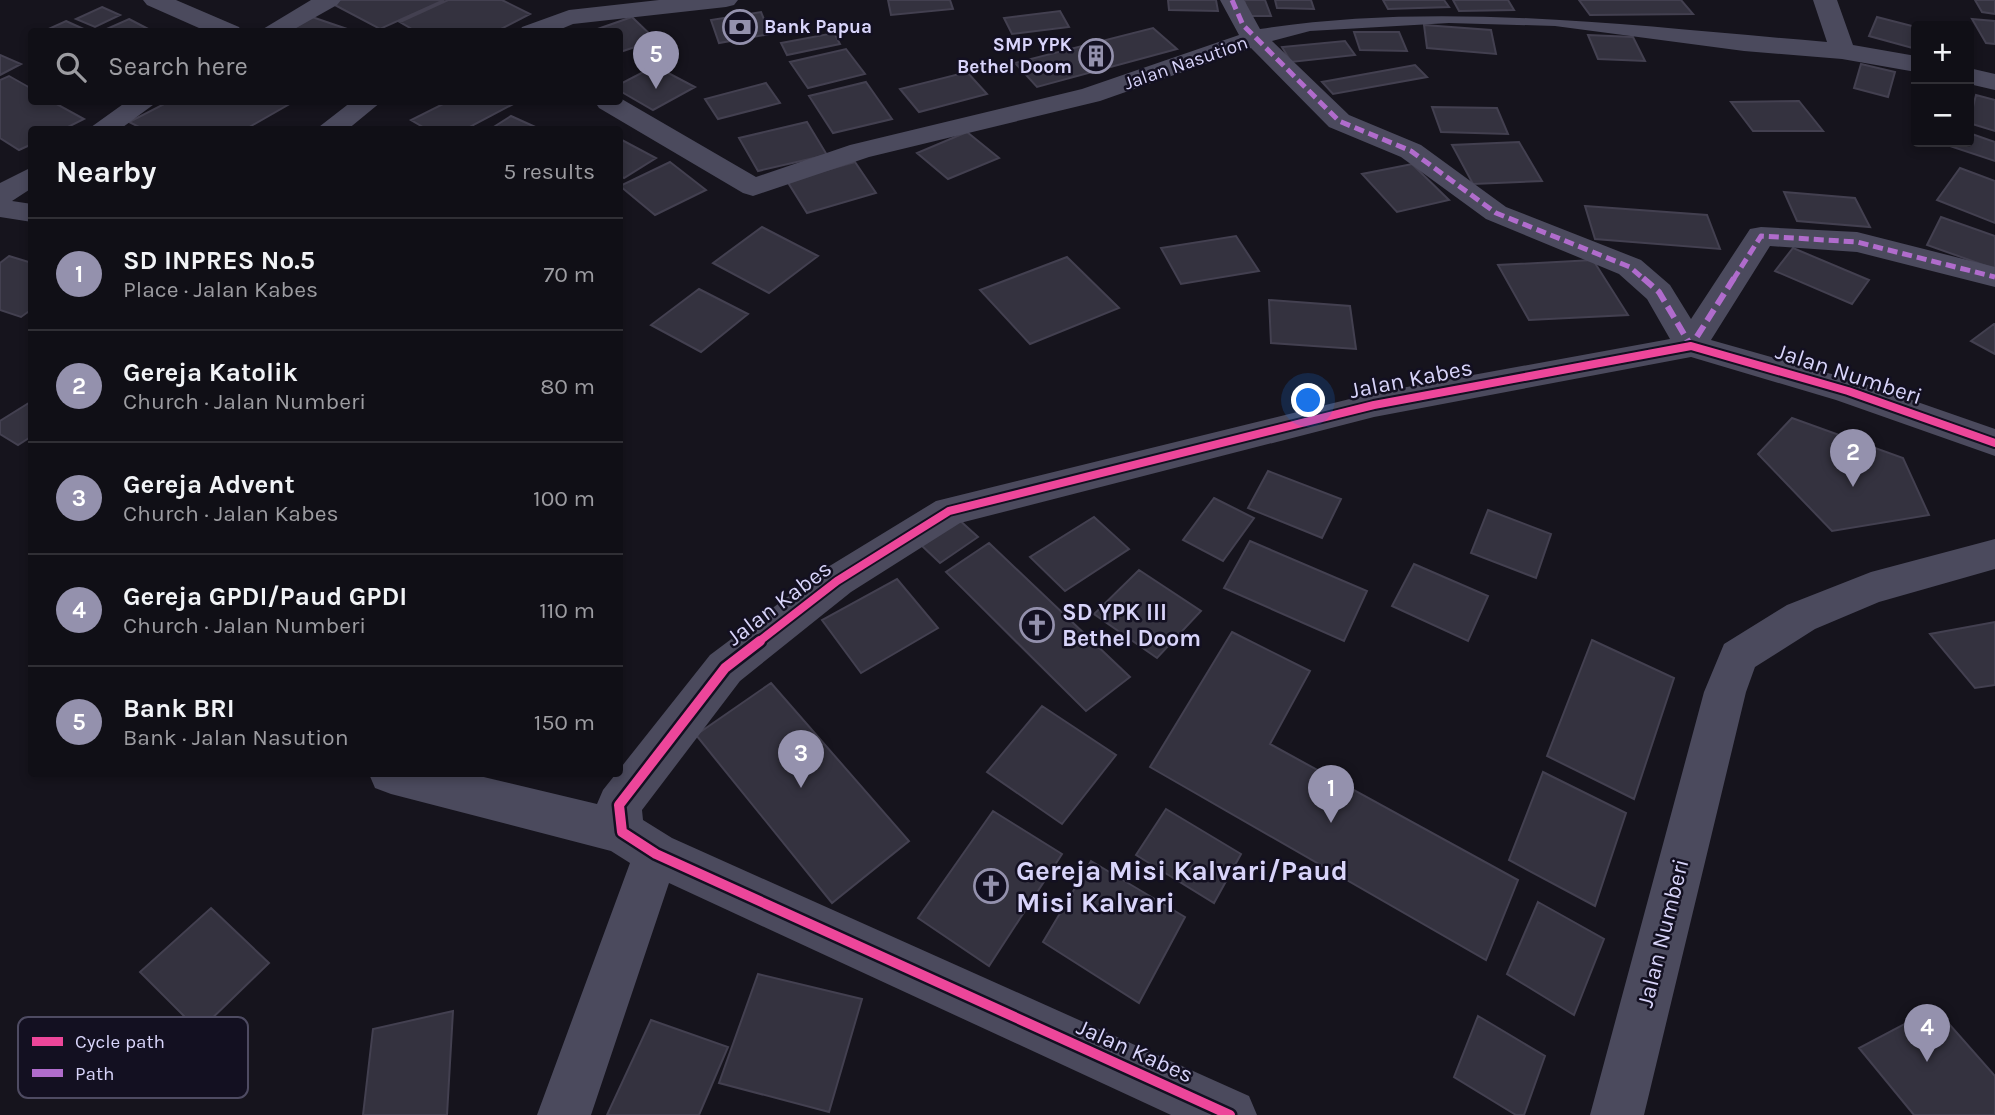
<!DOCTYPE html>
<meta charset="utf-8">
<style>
:root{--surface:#100f16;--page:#19181f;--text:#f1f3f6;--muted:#9c9ca1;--line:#302f35;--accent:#9491ad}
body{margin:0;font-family:Karla,sans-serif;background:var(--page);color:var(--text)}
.controls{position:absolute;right:21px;top:21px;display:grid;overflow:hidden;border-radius:7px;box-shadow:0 4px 10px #0003}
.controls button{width:63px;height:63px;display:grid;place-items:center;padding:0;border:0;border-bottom:2px solid var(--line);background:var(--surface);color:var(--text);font:35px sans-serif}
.you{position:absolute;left:1309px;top:401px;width:24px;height:24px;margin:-18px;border:5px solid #fff;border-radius:50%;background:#1a73e8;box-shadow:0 0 0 10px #1a73e833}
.badge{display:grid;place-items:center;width:46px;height:46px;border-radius:50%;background:var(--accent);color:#fff;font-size:23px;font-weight:700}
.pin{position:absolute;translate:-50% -58px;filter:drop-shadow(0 2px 4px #0008)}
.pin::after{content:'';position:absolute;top:37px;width:24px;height:21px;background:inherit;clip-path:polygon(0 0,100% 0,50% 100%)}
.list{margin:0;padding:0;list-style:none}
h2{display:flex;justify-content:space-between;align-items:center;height:91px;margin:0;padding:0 28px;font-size:30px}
h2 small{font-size:23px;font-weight:400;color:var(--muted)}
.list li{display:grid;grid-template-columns:46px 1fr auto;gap:21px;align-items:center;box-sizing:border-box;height:112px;padding:0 28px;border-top:2px solid var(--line)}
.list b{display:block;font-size:26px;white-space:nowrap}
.list p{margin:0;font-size:23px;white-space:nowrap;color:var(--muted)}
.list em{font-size:23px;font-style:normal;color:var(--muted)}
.icon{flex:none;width:38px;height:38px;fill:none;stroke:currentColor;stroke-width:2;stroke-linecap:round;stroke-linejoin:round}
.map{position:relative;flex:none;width:1995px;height:1115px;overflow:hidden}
.search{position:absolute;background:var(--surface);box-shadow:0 4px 10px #0003;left:28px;top:28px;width:595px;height:77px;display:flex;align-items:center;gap:18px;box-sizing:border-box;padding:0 24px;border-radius:7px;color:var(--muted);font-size:26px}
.panel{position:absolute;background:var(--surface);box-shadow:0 4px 10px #0003;left:28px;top:126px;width:595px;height:651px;border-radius:7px}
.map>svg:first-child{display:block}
.building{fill:#34323f;stroke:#434050;stroke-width:2}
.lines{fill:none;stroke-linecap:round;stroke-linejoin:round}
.minor{fill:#4b4a5d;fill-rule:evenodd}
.quiet-far1{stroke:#b06ccc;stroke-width:5;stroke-dasharray:10 5;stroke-linecap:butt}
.quiet{stroke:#b06ccc;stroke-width:6;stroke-dasharray:13 6;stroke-linecap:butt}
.cycleway-far1-casing{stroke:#131021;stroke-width:12}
.cycleway-casing{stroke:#131021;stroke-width:15}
.cycleway-far1{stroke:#ed469a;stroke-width:8}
.cycleway{stroke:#ed469a;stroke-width:10}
.labels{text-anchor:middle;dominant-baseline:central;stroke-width:5;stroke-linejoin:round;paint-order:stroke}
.far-poi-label{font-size:19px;font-weight:bold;fill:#d8d4fa;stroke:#131021;text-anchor:start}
.far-street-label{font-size:19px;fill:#d8d4fa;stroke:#131021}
.street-label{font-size:23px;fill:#d8d4fa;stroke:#131021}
.poi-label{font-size:23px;font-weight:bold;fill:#d8d4fa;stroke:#131021;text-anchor:start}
.near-poi-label{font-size:28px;font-weight:bold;fill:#d8d4fa;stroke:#131021;text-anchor:start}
.key{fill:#131021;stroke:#4e4b62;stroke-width:2}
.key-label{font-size:19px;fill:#d8d4fa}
</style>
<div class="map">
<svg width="1995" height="1115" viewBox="0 0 1995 1115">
<rect width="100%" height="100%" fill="#16141d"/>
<path class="building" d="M338,0H444L380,29L331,3Z
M448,0H502L530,14L495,32H417L400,22Z
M888,0H950L953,9L891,15Z
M1168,0H1216L1218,11L1169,10Z
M1244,0H1265L1271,16H1249Z
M1275,0H1311L1314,9L1277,8Z
M1383,0H1444L1449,7L1388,9Z
M1453,0H1508L1514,10L1459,11Z
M1579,0H1681L1693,14L1590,15Z
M1975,0H1995V14L1982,12Z
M102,7L120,15L95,27L76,19Z
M1060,11L1069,27L1012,34L1004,18Z
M761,12L770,34L719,43L711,20Z
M312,17L356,32H288Z
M632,17L656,40L620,52V32H589Z
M1877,17L1916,27V49L1869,36Z
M129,19L154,32H100Z
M1972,19L1995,21V44L1986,43Z
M66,21L88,31L42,32Z
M1424,25L1491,30L1496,54L1427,48Z
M1153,28L1177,49L1037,87L1015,63Z
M1354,32H1399L1407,51L1360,50Z
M834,33L840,44L787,55L781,43Z
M1588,35L1633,37L1645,61L1598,59Z
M1345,41L1355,55L1291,62L1282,47Z
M846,49L865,74L808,88L790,62Z
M0,55L21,64L0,75Z
M1861,64L1895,72L1888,97L1854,88Z
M1415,65L1427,77L1333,94L1322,82Z
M655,66L695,87L653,110L620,91V84Z
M967,72L987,94L919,112L900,89Z
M9,76L32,89V102H53L84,119L62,130H32V144L19,150L0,138V80Z
M866,82L892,119L833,133L809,96Z
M766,83L780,103L718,119L705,99Z
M1976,95L1995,100V131L1969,123Z
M1799,101L1823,131H1753L1731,102Z
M168,102H293L244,130H145L129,122Z
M447,102H517L464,130H428L411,120Z
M1432,107L1497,108L1508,134L1441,132Z
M511,116L542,130H489Z
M807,122L827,155L758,171L739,138Z
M967,132L999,158L948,179L917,153Z
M1969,133L1995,142V161L1938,142H1969Z
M620,139L656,158L624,178L620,176Z
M1519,142L1542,181L1473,184L1452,145Z
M670,162L706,190L655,215L620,186Z
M855,162L876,193L807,213L787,181Z
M1412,164L1449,200L1397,212L1362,174Z
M1960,168L1995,181V223L1937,200Z
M1784,192L1855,198L1870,227L1797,221Z
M1585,206L1707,215L1720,249L1595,239Z
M1941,217L1995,236V269L1927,245Z
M762,227L818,256L769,293L713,263Z
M1236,236L1259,271L1181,284L1161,248Z
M1793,248L1869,280L1852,304L1775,271Z
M9,256L32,263V309L21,317L0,310V263Z
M1067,257L1119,308L1030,344L980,290Z
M1593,260L1628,315L1529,320L1498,265Z
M699,289L748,314L701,352L651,325Z
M1269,300L1350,306L1356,349L1271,343Z
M1994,324H1995V354L1971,341Z
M32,401V436L18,445L0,434V421Z
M1792,418L1903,458L1929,515L1832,531L1758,454Z
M1268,471L1341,499L1322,538L1248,508Z
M1214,498L1254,518L1223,561L1183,540Z
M1488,510L1551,534L1536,578L1471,553Z
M956,517L978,537L940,563L919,543Z
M1094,517L1129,549L1065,591L1030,557Z
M1250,541L1367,591L1344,641L1224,588Z
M989,543L1130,677L1086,711L946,572Z
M1414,564L1488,596L1468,641L1392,606Z
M1139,570L1201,611L1157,658L1094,614Z
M897,579L938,628L861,673L822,620Z
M1995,622V685L1975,688L1930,634Z
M1232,632L1310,671L1270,744L1518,880L1486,960L1150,767Z
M1592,640L1674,678L1634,799L1547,756Z
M771,683L909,841L832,903L696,735Z
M1042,706L1116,755L1062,824L987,772Z
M1543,772L1626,813L1595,906L1509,860Z
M1166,809L1241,854L1214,903L1136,855Z
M993,811L1062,854L989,966L918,918Z
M1091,861L1185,917L1139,1003L1043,942Z
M1538,902L1604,939L1574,1015L1507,974Z
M211,908L269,963L199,1031L140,972Z
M758,974L862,999L829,1112L719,1083Z
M1935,1008L1995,1076V1115H1914L1859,1048Z
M453,1011L447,1115H363L373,1029Z
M1478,1016L1545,1056L1524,1115H1516L1454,1077Z
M651,1020L728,1047L699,1115H607Z"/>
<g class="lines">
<path class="minor" d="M143,0H176L239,27L242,32H208L147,5Z
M311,0H341L337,5L289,32H258Z
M659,0H738L734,5L726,7L573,24L554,32H519L522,27L569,10Z
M1220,0H1244L1260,29C1446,0 1640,27 1827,42L1813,0H1837L1853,45L1916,56V72L1842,59L1744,51L1555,26L1449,23L1310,31L1272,41L1349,115L1421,145L1506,207L1641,260L1670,285L1691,319L1750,229L1761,227L1857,232L1995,267V287L1857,252L1770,246L1711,340L1860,382L1995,429V456L1836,400L1691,357L1374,417L960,523L851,592L740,681L642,810L643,820L672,838L1249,1096L1257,1115H1171L669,883L591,1115H537L630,863L611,851L391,794L375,788L369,774H471L597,804L603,790L710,655L823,570L936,501L1374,393L1670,339L1647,299L1619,274L1486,219L1401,157L1329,127L1251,48L1100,101L869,157L753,196L743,193L599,108L595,102H620V98L756,177L850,145L1082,89L1239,35Z
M1969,68L1995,74V90L1969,84Z
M126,102H157L119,130H87Z
M351,102H381L347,130H315Z
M32,167V188L12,201L32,204V222L0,217V183Z
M1995,539V569L1879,602L1815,629L1755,667L1746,692L1644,1115H1590L1704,692L1724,644L1787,605L1871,572Z"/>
<path class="quiet-far1" d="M1232,0L1243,25L1339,121L1411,151L1496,213L1630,267L1645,280
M1733,280L1761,236L1857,242L1995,277"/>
<path class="quiet" d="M1643,278L1659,292L1691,346L1734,278"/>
<g class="cycleway-far1-casing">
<path id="cycleway-far1" d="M757,643L837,581L949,511L1374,405L1691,346L1848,391L1995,443"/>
</g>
<g class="cycleway-casing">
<path id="cycleway" d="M760,641L725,668L619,805L622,832L656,854L1230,1115"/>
</g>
<use href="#cycleway-far1" class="cycleway-far1"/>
<use href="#cycleway" class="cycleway"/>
</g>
<defs>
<g id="bank-ring" transform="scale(1.75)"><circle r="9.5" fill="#131021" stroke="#9491ad" stroke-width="1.5"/><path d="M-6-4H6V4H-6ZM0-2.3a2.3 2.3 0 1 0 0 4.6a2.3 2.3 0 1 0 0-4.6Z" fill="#9491ad"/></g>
<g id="building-ring" transform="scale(1.75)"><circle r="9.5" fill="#131021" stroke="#9491ad" stroke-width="1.5"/><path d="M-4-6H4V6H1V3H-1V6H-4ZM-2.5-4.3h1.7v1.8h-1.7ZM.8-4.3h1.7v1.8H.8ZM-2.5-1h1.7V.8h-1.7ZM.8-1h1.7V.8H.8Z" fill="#9491ad"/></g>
<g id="church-ring" transform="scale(1.75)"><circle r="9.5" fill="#131021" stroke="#9491ad" stroke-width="1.5"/><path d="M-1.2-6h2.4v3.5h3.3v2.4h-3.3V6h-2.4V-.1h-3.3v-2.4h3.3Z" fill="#9491ad"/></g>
</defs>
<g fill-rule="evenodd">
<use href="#bank-ring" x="740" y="27"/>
<use href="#building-ring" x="1096" y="56"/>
<use href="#church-ring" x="1037" y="625"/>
<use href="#church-ring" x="991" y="886"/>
</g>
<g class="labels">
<g class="far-poi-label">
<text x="764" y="27">Bank Papua</text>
<text x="1072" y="45" text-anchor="end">SMP YPK<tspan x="1072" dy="22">Bethel Doom</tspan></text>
</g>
<g class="far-street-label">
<text transform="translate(1186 63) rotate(-19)">Jalan Nasution</text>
</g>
<g class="street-label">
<text transform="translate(1849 374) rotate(18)">Jalan Numberi</text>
<text transform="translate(1411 379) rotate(-11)">Jalan Kabes</text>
<text transform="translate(779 603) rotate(-37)">Jalan Kabes</text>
<text transform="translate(1663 933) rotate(-76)">Jalan Numberi</text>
<text transform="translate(1135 1051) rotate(24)">Jalan Kabes</text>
</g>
<g class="poi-label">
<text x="1062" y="612">SD YPK III<tspan x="1062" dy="26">Bethel Doom</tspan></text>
</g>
<g class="near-poi-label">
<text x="1016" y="870">Gereja Misi Kalvari/Paud<tspan x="1016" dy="32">Misi Kalvari</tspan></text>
</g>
</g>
<rect x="18" y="1017" width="230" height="81" rx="10" class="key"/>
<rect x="32" y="1037" width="31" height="9" fill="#ed469a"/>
<rect x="32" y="1069" width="31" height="8" fill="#b06ccc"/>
<g class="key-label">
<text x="75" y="1048">Cycle path</text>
<text x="75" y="1080">Path</text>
</g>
</svg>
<div class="controls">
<button>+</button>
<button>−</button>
</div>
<div class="you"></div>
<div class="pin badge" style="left:1331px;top:823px">1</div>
<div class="pin badge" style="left:1853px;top:487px">2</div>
<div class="pin badge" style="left:801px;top:788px">3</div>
<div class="pin badge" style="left:1927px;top:1062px">4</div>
<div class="pin badge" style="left:656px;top:89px">5</div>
<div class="search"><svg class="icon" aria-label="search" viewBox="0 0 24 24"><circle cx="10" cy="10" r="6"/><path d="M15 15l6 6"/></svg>Search here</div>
<section class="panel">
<h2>Nearby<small>5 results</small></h2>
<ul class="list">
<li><span class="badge">1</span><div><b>SD INPRES No.5</b><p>Place · Jalan Kabes</p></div><em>70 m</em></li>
<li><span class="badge">2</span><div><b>Gereja Katolik</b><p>Church · Jalan Numberi</p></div><em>80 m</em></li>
<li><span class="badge">3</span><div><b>Gereja Advent</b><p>Church · Jalan Kabes</p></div><em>100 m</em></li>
<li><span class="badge">4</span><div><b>Gereja GPDI/Paud GPDI</b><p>Church · Jalan Numberi</p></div><em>110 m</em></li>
<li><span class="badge">5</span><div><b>Bank BRI</b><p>Bank · Jalan Nasution</p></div><em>150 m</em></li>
</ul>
</section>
</div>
